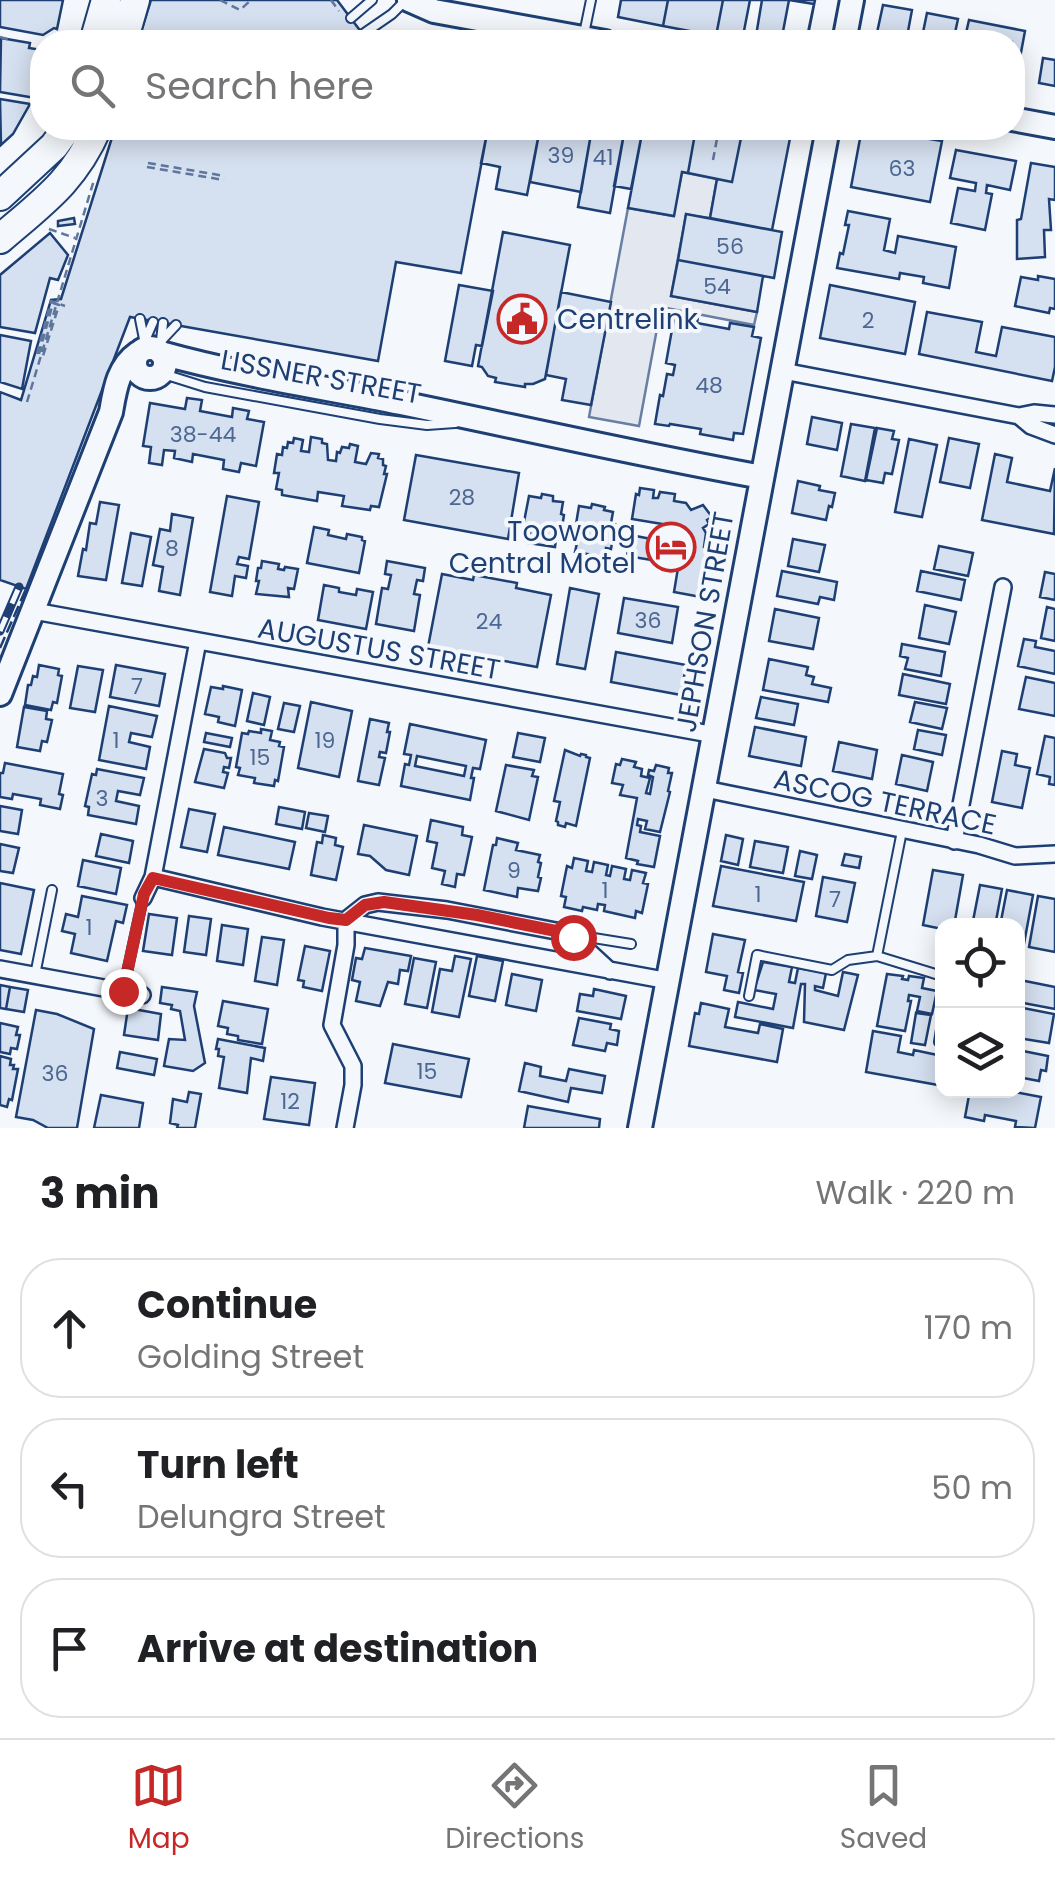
<!DOCTYPE html>
<meta charset="utf-8">
<style>
:root{--surface:#fff;--page:#f6f6f6;--text:#202124;--muted:#757577;--line:#e0e0e0;--accent:#c62828}
body{margin:0;font-family:Poppins,sans-serif;background:var(--page);color:var(--text)}
.controls{position:absolute;right:30px;bottom:30px;display:grid;overflow:hidden;border-radius:20px;box-shadow:0 5px 25px #0003}
.controls button{width:90px;height:90px;display:grid;place-items:center;padding:0;border:0;border-bottom:2px solid var(--line);background:var(--surface);color:var(--text);font:50px sans-serif}
.stop{position:absolute;width:30px;height:30px;margin:-22px;border:8px solid #c62828;border-radius:50%;background:#fff}
.stop.end{background:#c62828;border-color:#fff;box-shadow:0 2px 10px #0008}
.list{margin:0;padding:0;list-style:none}
h2{display:flex;justify-content:space-between;align-items:center;height:130px;margin:0;padding:0 40px;font-size:42px}
h2 small{font-size:32px;font-weight:400;color:var(--muted)}
.list li{display:grid;grid-template-columns:65px 1fr auto;gap:30px;align-items:center;box-sizing:border-box;height:140px;margin:0 20px 20px;padding:0 20px;border:2px solid var(--line);border-radius:40px}
.list b{display:block;font-size:38px;white-space:nowrap}
.list p{margin:0;font-size:32px;white-space:nowrap;color:var(--muted)}
.list em{font-size:32px;font-style:normal;color:var(--muted)}
.icon{flex:none;width:55px;height:55px;fill:none;stroke:currentColor;stroke-width:2;stroke-linecap:round;stroke-linejoin:round}
.map{position:relative;flex:none;width:1055px;height:1128px;overflow:hidden}
.search{position:absolute;background:var(--surface);box-shadow:0 5px 25px #0003;left:30px;right:30px;top:30px;height:110px;display:flex;align-items:center;gap:25px;box-sizing:border-box;padding:0 35px;border-radius:40px;color:var(--muted);font-size:38px}
.sheet{height:610px;background:var(--surface)}
nav{display:flex;justify-content:space-around;align-items:center;box-sizing:border-box;height:140px;border-top:2px solid var(--line);background:var(--surface);font-size:28px;color:var(--muted)}
nav a{display:grid;justify-items:center;gap:5px}
nav .on{color:var(--accent)}
.map>svg:first-child{display:block}
.parking{fill:#e3e8f0;stroke:#687fa3;stroke-width:2.5}
.building{fill:#d5e0f0;stroke:#1d3f73;stroke-width:2.5;fill-rule:evenodd}
.lines{fill:none;stroke-linecap:round;stroke-linejoin:round}
.lane-casing{stroke:#1d3f73;stroke-width:12}
.street-casing{stroke:#1d3f73;stroke-width:20}
.secondary-casing{stroke:#1d3f73;stroke-width:28}
.highway-casing{stroke:#1d3f73;stroke-width:32}
.path{stroke:#5e769c;stroke-width:2.5;stroke-dasharray:8 5;stroke-linecap:butt}
.lane{stroke:#f4f7fb;stroke-width:8}
.street{stroke:#f4f7fb;stroke-width:15}
.secondary{stroke:#f4f7fb;stroke-width:22}
.highway{stroke:#f4f7fb;stroke-width:28}
.rail-casing{stroke:#1d3f73;stroke-width:9}
.rail{stroke:#f4f7fb;stroke-width:5;stroke-dasharray:15;stroke-linecap:butt}
.fence{stroke:#1d3f73;stroke-width:2.5;stroke-dasharray:12 5;stroke-linecap:butt}
.route{stroke:#c62828;stroke-width:12}
.labels{text-anchor:middle;dominant-baseline:central;stroke-width:8;stroke-linejoin:round;paint-order:stroke}
.number-label{font-size:22px;fill:#4b6792}
.poi-label{font-size:28px;fill:#1d3f73;stroke:#f4f7fb;text-anchor:start}
.street-label{font-size:28px;fill:#1d3f73;stroke:#f4f7fb}
</style>
<div class="map">
<svg width="1055" height="1128" viewBox="0 0 1055 1128">
<rect width="100%" height="100%" fill="#f4f7fb"/>
<path class="parking" d="M682,172L717,179L710,218L686,215L671,296L757,312L754,325L661,307L639,426L589,417L628,208L673,216Z"/>
<path class="building" d="M0,0H63L57,29L54,28L43,35L0,27Z
M151,0H337L368,41L375,42H138Z
M621,0H668L663,26L618,17Z
M668,0H723L716,36L663,26Z
M723,0H815L807,40L806,42H753L716,36Z
M750,0H762L755,42L742,41Z
M789,0L814,4L806,42H781Z
M883,5L912,10L906,42H875Z
M927,13L958,19L953,42H921Z
M969,20L1025,31L1017,74H1012V42H964Z
M1,38L30,43L29,48L42,50L41,99L0,92Z
M1043,58L1055,60V86L1039,83Z
M0,99L30,104L13,134L1,145Z
M115,128H488L461,273L396,262L378,361L130,317L26,589L0,580V392L21,400L51,300L61,299Z
M488,128H540L527,195L496,189L500,167L481,163Z
M540,128H592L581,192L530,182Z
M592,128H625L610,213L578,207Z
M625,128H643L631,189L614,186Z
M643,128H696L688,173L682,172L674,216L628,208Z
M696,128H743L732,182L688,173Z
M743,128H792L772,230L710,218L717,179L732,182Z
M862,128L942,141L930,202L851,187Z
M956,150L1016,161L1010,190L987,185L986,193L992,194L985,230L951,223L958,188L975,191L976,183L950,178Z
M1031,163L1055,167V200L1049,199L1051,230H1044L1045,257L1017,259V220L1021,219Z
M848,211L890,219L884,250L895,253L898,236L956,247L949,288L923,283L924,277L900,273L899,279L837,268L840,253L843,254L849,225H845Z
M686,214L782,232L774,278L678,260Z
M74,218L75,224L58,226V221Z
M503,232L570,245L545,379L533,384H525V387L495,382L496,378L488,376L482,367L478,366Z
M50,233L68,255L58,280L50,278L35,333L0,327V275Z
M678,260L763,276L757,312L671,296Z
M1038,276L1055,279V309L1050,308L1049,313L1015,306L1021,277L1038,280Z
M459,285L493,291L482,346L476,345L472,366L445,361Z
M830,285L915,302L905,354L820,338Z
M561,292L611,302L591,405L562,400L566,379L546,375Z
M927,312L982,322L976,352L996,356L1002,327L1055,337V367L1052,381L919,354Z
M675,313L698,317L697,323L729,329L730,323L754,327L752,336L761,338L743,434L734,433L733,440L700,434L701,429L670,424L669,426L655,424L660,395L663,396L667,374L673,375L675,365L666,363Z
M0,335L31,341L22,389L0,382Z
M187,398L202,400L200,411L232,417L233,408L249,411L247,419L264,422L256,466L241,463L239,472L223,469L224,460L193,454L192,462L174,458L175,451L164,450L162,465L149,463L151,447L143,446L150,403L185,409Z
M812,417L842,423L837,450L807,444Z
M851,424L875,428L865,481L841,476Z
M877,428L894,431L892,439L899,440L892,474L885,473L883,483L866,480Z
M311,437L322,439V443L327,444L328,460L336,461L337,452L340,453L342,447L349,448L350,444L358,446L355,462L366,464L371,453L379,454L378,458L383,459V465L386,466L384,474H387L379,507L371,506L370,510L342,506L344,496L318,492L317,501L282,495V490L276,489L279,473H274L277,454L282,455L283,447L287,448L288,442L293,443L294,438L303,440L301,451L309,452Z
M949,438L979,444L970,488L940,482Z
M909,439L937,445L922,517L895,512Z
M995,454L1012,458L1007,482L1050,491L1055,468L1054,534L982,520Z
M416,455L519,473L508,539L404,520Z
M798,481L820,486L819,490L835,493L832,507L829,506L826,520L792,513Z
M640,488L654,490L653,498H658L660,492L675,494L674,501L686,503L691,510L703,505L712,517L707,520L709,524L703,528L706,533L704,547L709,548L701,597L674,592L683,538L674,526L632,519L636,494L639,495Z
M542,494L553,496V501L563,502L561,514L564,515L560,539H556L555,547L528,543L530,533L522,532L529,496L541,498Z
M227,496L259,502L249,559L239,557L237,564L248,566L246,578L235,576L232,596L210,592Z
M100,502L119,505L106,580L78,576L83,549L86,550L90,523L96,524Z
M592,504L605,507L604,510L613,512L611,523L615,524L611,549L606,548L605,557L575,552L577,543L573,542L579,506L591,508Z
M172,514L193,518L180,595L159,591L163,567L153,565L160,529L170,531Z
M314,527L329,530L328,535L346,539L347,534L362,537V540L365,541L359,573L307,563Z
M131,533L151,537L142,586L122,583Z
M631,535L656,540L657,535L674,538L673,544L661,542L658,561L627,556Z
M793,539L825,545L819,572L788,566Z
M939,546L973,553L968,576L934,569Z
M262,561L279,564L278,569L284,570L285,567L298,569L294,589L288,588L289,597L256,594L259,581H256L258,568H261Z
M387,561L425,568L423,581L417,580L414,594L420,595L414,631L376,624L382,588L388,589L391,575L385,574Z
M782,571L837,582L834,600L820,597L818,604L777,596Z
M921,571L965,580L961,600L917,591Z
M1045,572L1055,574V600L1040,597Z
M442,574L473,580L474,575L517,583L516,588L551,595L537,667L428,647Z
M324,585L339,588V592L356,595L357,589L373,592L366,629L318,620Z
M570,588L599,594L585,669L557,664Z
M624,598L678,607L672,643L618,633Z
M925,605L956,612L949,644L919,638Z
M1047,607L1055,609V641L1041,638Z
M775,609L819,618L813,649L769,641Z
M1024,639L1036,641L1035,647L1055,651V674L1018,666Z
M902,644L945,652L941,676L905,669L908,658L900,656Z
M616,652L686,665L681,695L611,682Z
M769,659L808,667L806,675L814,677L812,684L831,688L828,702L763,690Z
M39,665L59,669L58,675L62,676L57,703L53,702L51,710L25,705L28,685H31L33,676L37,677Z
M116,665L165,674L159,706L110,697Z
M78,666L103,670L95,712L70,708Z
M903,674L950,684L946,704L899,695Z
M1026,677L1055,683V716L1019,709Z
M223,686L242,690L235,726L218,722L219,717L205,714L211,687L223,689Z
M253,693L270,697L264,725L247,721Z
M761,697L798,704L794,725L756,718Z
M311,702L352,711L339,777L298,768Z
M915,702L947,708L942,729L910,722Z
M284,703L300,706L294,732L278,729Z
M109,706L157,716L152,737L131,733L129,742L150,747L146,769L99,760Z
M24,707L47,711L46,719L52,720L47,742L42,741L40,751L17,747Z
M370,719L389,723L387,732H390L386,753L380,752L379,757L385,758L379,785L358,781Z
M410,724L486,740L480,769L473,768L471,778H474L470,800L401,786L405,764L409,765L411,755L404,754ZM417,756L466,766L464,776L415,766Z
M755,727L806,737L801,766L749,756Z
M261,729L272,731L270,740L280,742L279,746L284,747L278,781L275,780L274,786L254,783L255,778L238,775L240,768L236,767L242,733L248,734L249,731L261,733Z
M918,730L946,735L942,755L914,749Z
M206,733L232,738L230,747L204,742Z
M518,733L545,738L540,762L513,757Z
M1045,736L1055,738V785L1049,784L1050,777L1037,774Z
M839,742L877,750L872,779L833,771Z
M204,749L225,753L227,758H231L229,768L224,767L223,772L228,773L224,788L195,782Z
M565,750L580,756L581,754L586,755V757L590,758L576,826L566,823L565,827L558,825V822L556,821L560,802L554,801Z
M1002,751L1017,754L1015,765L1030,768L1022,808L992,802Z
M902,755L933,762L927,791L896,784Z
M622,759L636,762L634,767L642,769L641,776L650,778L646,793L650,794L653,777L648,775L649,770L654,771L656,765L669,768L668,773H672L668,791L670,792L660,832L645,829L647,821L638,819L637,825L641,826L640,832L660,836L654,867L637,864L638,861L626,858L637,798L620,795L623,785L612,783L616,764L620,765Z
M5,763L63,774L59,794L63,795L60,809L40,805L41,799L13,794L12,799L0,797V773H3Z
M506,765L534,770L532,776L538,777L529,820L496,811Z
M97,769L144,778L140,795L118,791L116,801L139,806L136,824L88,815L89,807L85,806L92,774L96,775Z
M0,806L22,810L18,834L0,831Z
M279,807L305,812L302,829L276,824Z
M189,809L215,814L207,852L181,847Z
M309,813L328,816L325,832L306,828Z
M431,820L463,827L462,835L472,837L464,875L457,874L455,887L442,884L445,871L432,868L437,843L427,841Z
M364,825L417,836L409,875L386,870L370,856L358,854Z
M224,827L295,842L289,869L218,855Z
M101,834L133,841L129,863L96,856Z
M323,835L336,838L335,845L343,847L336,880L311,875L317,842L322,843Z
M726,835L743,839L738,865L721,861Z
M497,838L518,843L516,850L540,855L538,862L541,863L538,877L541,878L538,891L518,888L517,897L484,890L493,845H496Z
M755,841L788,847L783,873L750,867Z
M0,844L19,848L13,873L0,871Z
M800,851L817,855L812,879L795,876Z
M845,854L861,857L859,868L842,865Z
M574,858L588,861L586,871L592,872L594,862L608,865L606,875L610,876L612,866L626,869L624,879L630,880L632,870L646,873L643,883L648,884L642,913L636,911L635,918L604,911L605,905L598,904L597,910L583,907L582,911L564,907L566,897L561,896L567,866L572,868Z
M83,860L121,868L116,894L78,886Z
M721,866L804,882L796,921L713,906Z
M933,870L963,875L954,926H942V929L923,925Z
M823,877L855,883L847,922L816,916Z
M0,883L34,890L21,954L0,950Z
M980,885L1002,889L995,926H972Z
M1007,890L1033,895L1023,949L1018,948V926H1000Z
M82,896L127,905L123,923L116,921L107,961L71,953L75,934L62,931L66,914L78,917Z
M1038,896L1055,899V952L1029,947Z
M149,914L177,918L172,955L143,951Z
M189,916L211,919L206,955L184,952Z
M222,925L248,929L243,965L217,961Z
M713,934L745,940L738,972L743,973L739,993L724,990L727,976L706,972Z
M262,937L284,940L277,985L255,981Z
M305,946L330,951L322,991L303,987L304,981L298,980Z
M365,948L411,956L408,971L400,970L398,984L388,982L380,1006L356,1001L360,982L352,980L356,958L362,959Z
M455,956L471,959L459,1017L432,1012L440,969L452,971Z
M477,956L503,961L495,1001L469,996Z
M414,958L436,962L427,1008L405,1004Z
M763,962L792,967L789,982L795,983L798,968L826,973L823,988L815,986V990L838,996L843,972L858,975L844,1030L804,1022L805,984H801L793,1028L735,1017L738,1002L773,1009L776,994L754,990Z
M512,974L542,980L536,1011L506,1005Z
M887,974L903,976L902,979L908,980L909,976L924,978L922,988L937,991L932,1014L917,1011L920,997L909,995L908,1001H911L905,1031L877,1026Z
M1020,980L1055,987V1009L1018,1002Z
M0,985L10,987L6,1009L0,1008Z
M10,987L28,990L24,1012L6,1009Z
M162,987L197,992L194,1006L205,1063L193,1071L164,1066L169,1039L185,1040L180,1011L171,1009L172,1005L160,1003Z
M594,989L626,996L621,1019L577,1011L580,994L593,996Z
M223,1001L268,1009L262,1044L238,1040V1036L227,1034L228,1028L218,1026Z
M701,1003L729,1009L725,1027L758,1033L760,1024L783,1029L777,1062L689,1046L695,1013L699,1014Z
M1018,1007L1054,1014L1049,1043L1018,1038Z
M128,1008L161,1014L158,1040L124,1035Z
M36,1010L57,1014L94,1029L77,1128H48L33,1120L16,1117Z
M916,1013L931,1015L925,1045L911,1043Z
M579,1018L611,1024L610,1029L619,1031L617,1045L607,1043L605,1051L573,1045Z
M0,1023L18,1027L16,1035H20L17,1049L11,1048L10,1054L0,1052Z
M873,1031L901,1036L898,1052L913,1055L914,1050L942,1056L938,1085L866,1072Z
M218,1039L265,1048L263,1061L251,1058L247,1093L219,1088L224,1057L218,1056L219,1049H216Z
M393,1044L469,1059L461,1097L385,1083Z
M1018,1050L1048,1056L1046,1071L1041,1070L1039,1081L1018,1077Z
M120,1052L157,1059L154,1075L117,1068Z
M0,1056L11,1059L10,1065H14L13,1069H18L12,1100L9,1099L7,1107L0,1105Z
M525,1063L541,1067L540,1076L566,1081L569,1069L605,1076L602,1093L571,1088L568,1102L519,1091Z
M271,1077L315,1083L309,1125L264,1119Z
M970,1090H1004L1041,1097L1035,1128L1015,1127L1016,1121L985,1115L984,1121L965,1117Z
M189,1092L201,1094L195,1128H177L178,1125L170,1123L173,1099L187,1102Z
M101,1095L143,1103L139,1128H94Z
M528,1106L600,1119L599,1128H524Z"/>
<g class="lines">
<g class="lane-casing">
<path id="lane" d="M351,18L372,0
M363,34L392,14L406,0
M584,34L591,0
M140,319L144,339
M162,340L176,325
M160,349L163,323
M140,352L153,322
M154,378L170,376L205,387L380,419L427,425L455,423
M575,935L631,944
M877,956L902,831
M35,975L52,890
M123,991L143,898
M749,996L757,955L832,970L848,960L877,956L942,976
M939,1042L942,1023"/>
</g>
<g class="street-casing">
<path id="street" d="M783,371L1019,416L1034,413L1055,415
M1019,416L1031,426L1055,435
M34,611L715,735
M705,789L979,845L1015,856L1055,854
M954,841L1003,587
M153,877L322,917L669,981
M143,898L153,877L198,641
M346,920L365,905L378,902L447,910L566,933L571,935L610,971
M0,969L142,995
M345,1128L353,1085V1066L332,1025L346,945V920"/>
</g>
<g class="secondary-casing">
<path id="secondary" d="M409,0L434,11L605,42
M844,42L852,0
M1012,119L1055,127
M135 363a15 15 0 1 1 30 0a15 15 0 1 1-30 0Z
M161,353C240,375 321,387 401,403C522,428 641,455 762,477
M0,694L111,412C115,389 118,367 138,353
M640,1128L828,128"/>
</g>
<g class="highway-casing">
<path id="highway" d="M94,42L106,0
M123,42L135,0
M0,196L54,146L67,128
M0,239C43,202 74,181 97,128"/>
</g>
<path class="path" d="M220,0L240,10L251,0
M331,0L339,11
M0,37L10,40
M427,42L428,34
M670,42L672,36
M713,160L719,128
M148,163L225,176
M147,167L224,180
M49,229L75,238
M37,354L51,301L65,306
M39,354L53,303L59,305L43,356
M27,402L94,180"/>
<use href="#lane" class="lane"/>
<use href="#street" class="street"/>
<use href="#secondary" class="secondary"/>
<use href="#highway" class="highway"/>
<g class="rail-casing">
<path id="rail" d="M0,631L19,587"/>
</g>
<use href="#rail" class="rail"/>
<path class="fence" d="M0,648L26,589"/>
</g>
<g class="lines">
<path class="route" d="M123,991L144,894L153,878L329,918L346,920L365,905L384,902L477,915L566,933L573,937"/>
</g>
<defs>
<g id="civic-ring" transform="scale(2.5)"><circle r="9.5" fill="#f4f7fb" stroke="#c62828" stroke-width="1.5"/><path d="M-.6-6.5H3V-4.5H.6V-3L4-1V1h2V6H-6V1h2V-1L-.6-3ZM-1.2 2.5V6h2.4V2.5Z" fill="#c62828"/></g>
<g id="hotel-ring" transform="scale(2.5)"><circle r="9.5" fill="#f4f7fb" stroke="#c62828" stroke-width="1.5"/><path d="M-6-4.5h1.5V1H6V5H4.5V3h-9V5H-6ZM-4 0a1.8 1.8 0 1 1 3.6 0ZM.5 0V-2.5h3Q6-2.5 6 0Z" fill="#c62828"/></g>
</defs>
<g fill-rule="evenodd">
<use href="#civic-ring" x="522" y="319"/>
<use href="#hotel-ring" x="671" y="547"/>
</g>
<g class="labels">
<g class="number-label">
<text x="561" y="155">39</text>
<text x="603" y="157">41</text>
<text x="902" y="168">63</text>
<text x="730" y="246">56</text>
<text x="717" y="286">54</text>
<text x="868" y="320">2</text>
<text x="709" y="385">48</text>
<text x="203" y="434">38-44</text>
<text x="462" y="497">28</text>
<text x="172" y="548">8</text>
<text x="648" y="620">36</text>
<text x="489" y="621">24</text>
<text x="137" y="686">7</text>
<text x="116" y="740">1</text>
<text x="325" y="740">19</text>
<text x="260" y="757">15</text>
<text x="102" y="798">3</text>
<text x="514" y="870">9</text>
<text x="605" y="890">1</text>
<text x="758" y="894">1</text>
<text x="835" y="899">7</text>
<text x="89" y="927">1</text>
<text x="427" y="1071">15</text>
<text x="55" y="1073">36</text>
<text x="290" y="1101">12</text>
</g>
<g class="poi-label">
<text x="557" y="319">Centrelink</text>
<text x="636" y="531" text-anchor="end">Toowong<tspan x="636" dy="32">Central Motel</tspan></text>
</g>
<g class="street-label">
<text transform="translate(321 377) rotate(10)">LISSNER STREET</text>
<text transform="translate(705 622) rotate(-80)">JEPHSON STREET</text>
<text transform="translate(379 649) rotate(10)">AUGUSTUS STREET</text>
<text transform="translate(885 802) rotate(12)">ASCOG TERRACE</text>
</g>
</g>
</svg>
<div class="controls">
<button><svg class="icon" aria-label="locate" viewBox="0 0 24 24"><circle cx="12" cy="12" r="6"/><path d="M12 2v4M12 18v4M2 12h4M18 12h4"/></svg></button>
<button><svg class="icon" aria-label="layers" viewBox="0 0 24 24"><path d="M12 4l9 5-9 5-9-5zM3 14l9 5 9-5"/></svg></button>
</div>
<div class="stop" style="left:573px;top:937px"></div>
<div class="stop end" style="left:123px;top:991px"></div>
<div class="search"><svg class="icon" aria-label="search" viewBox="0 0 24 24"><circle cx="10" cy="10" r="6"/><path d="M15 15l6 6"/></svg>Search here</div>
</div>
<section class="sheet">
<h2>3 min<small>Walk · 220 m</small></h2>
<ul class="list">
<li><svg class="icon" aria-label="ahead" viewBox="0 0 24 24"><path d="M12 20V5M6 11l6-6 6 6"/></svg><div><b>Continue</b><p>Golding Street</p></div><em>170 m</em></li>
<li><svg class="icon" aria-label="left" viewBox="0 0 24 24"><path d="M17 20v-9H6M10 6l-5 5 5 5"/></svg><div><b>Turn left</b><p>Delungra Street</p></div><em>50 m</em></li>
<li><svg class="icon" aria-label="arrive" viewBox="0 0 24 24"><path d="M6 21V4h12l-3 4 3 4H6"/></svg><div><b>Arrive at destination</b></div></li>
</ul>
</section>
<nav>
<a class="on"><svg class="icon" aria-label="map" viewBox="0 0 24 24"><path d="M3 6l6-2 6 2 6-2v14l-6 2-6-2-6 2zM9 4v14M15 6v14"/></svg>Map</a>
<a><svg class="icon" aria-label="directions" viewBox="0 0 24 24"><path d="M12 3l9 9-9 9-9-9zM9 14v-3h6M13 9l2 2-2 2"/></svg>Directions</a>
<a><svg class="icon" aria-label="saved" viewBox="0 0 24 24"><path d="M7 4h10v16l-5-4-5 4z"/></svg>Saved</a>
</nav>
